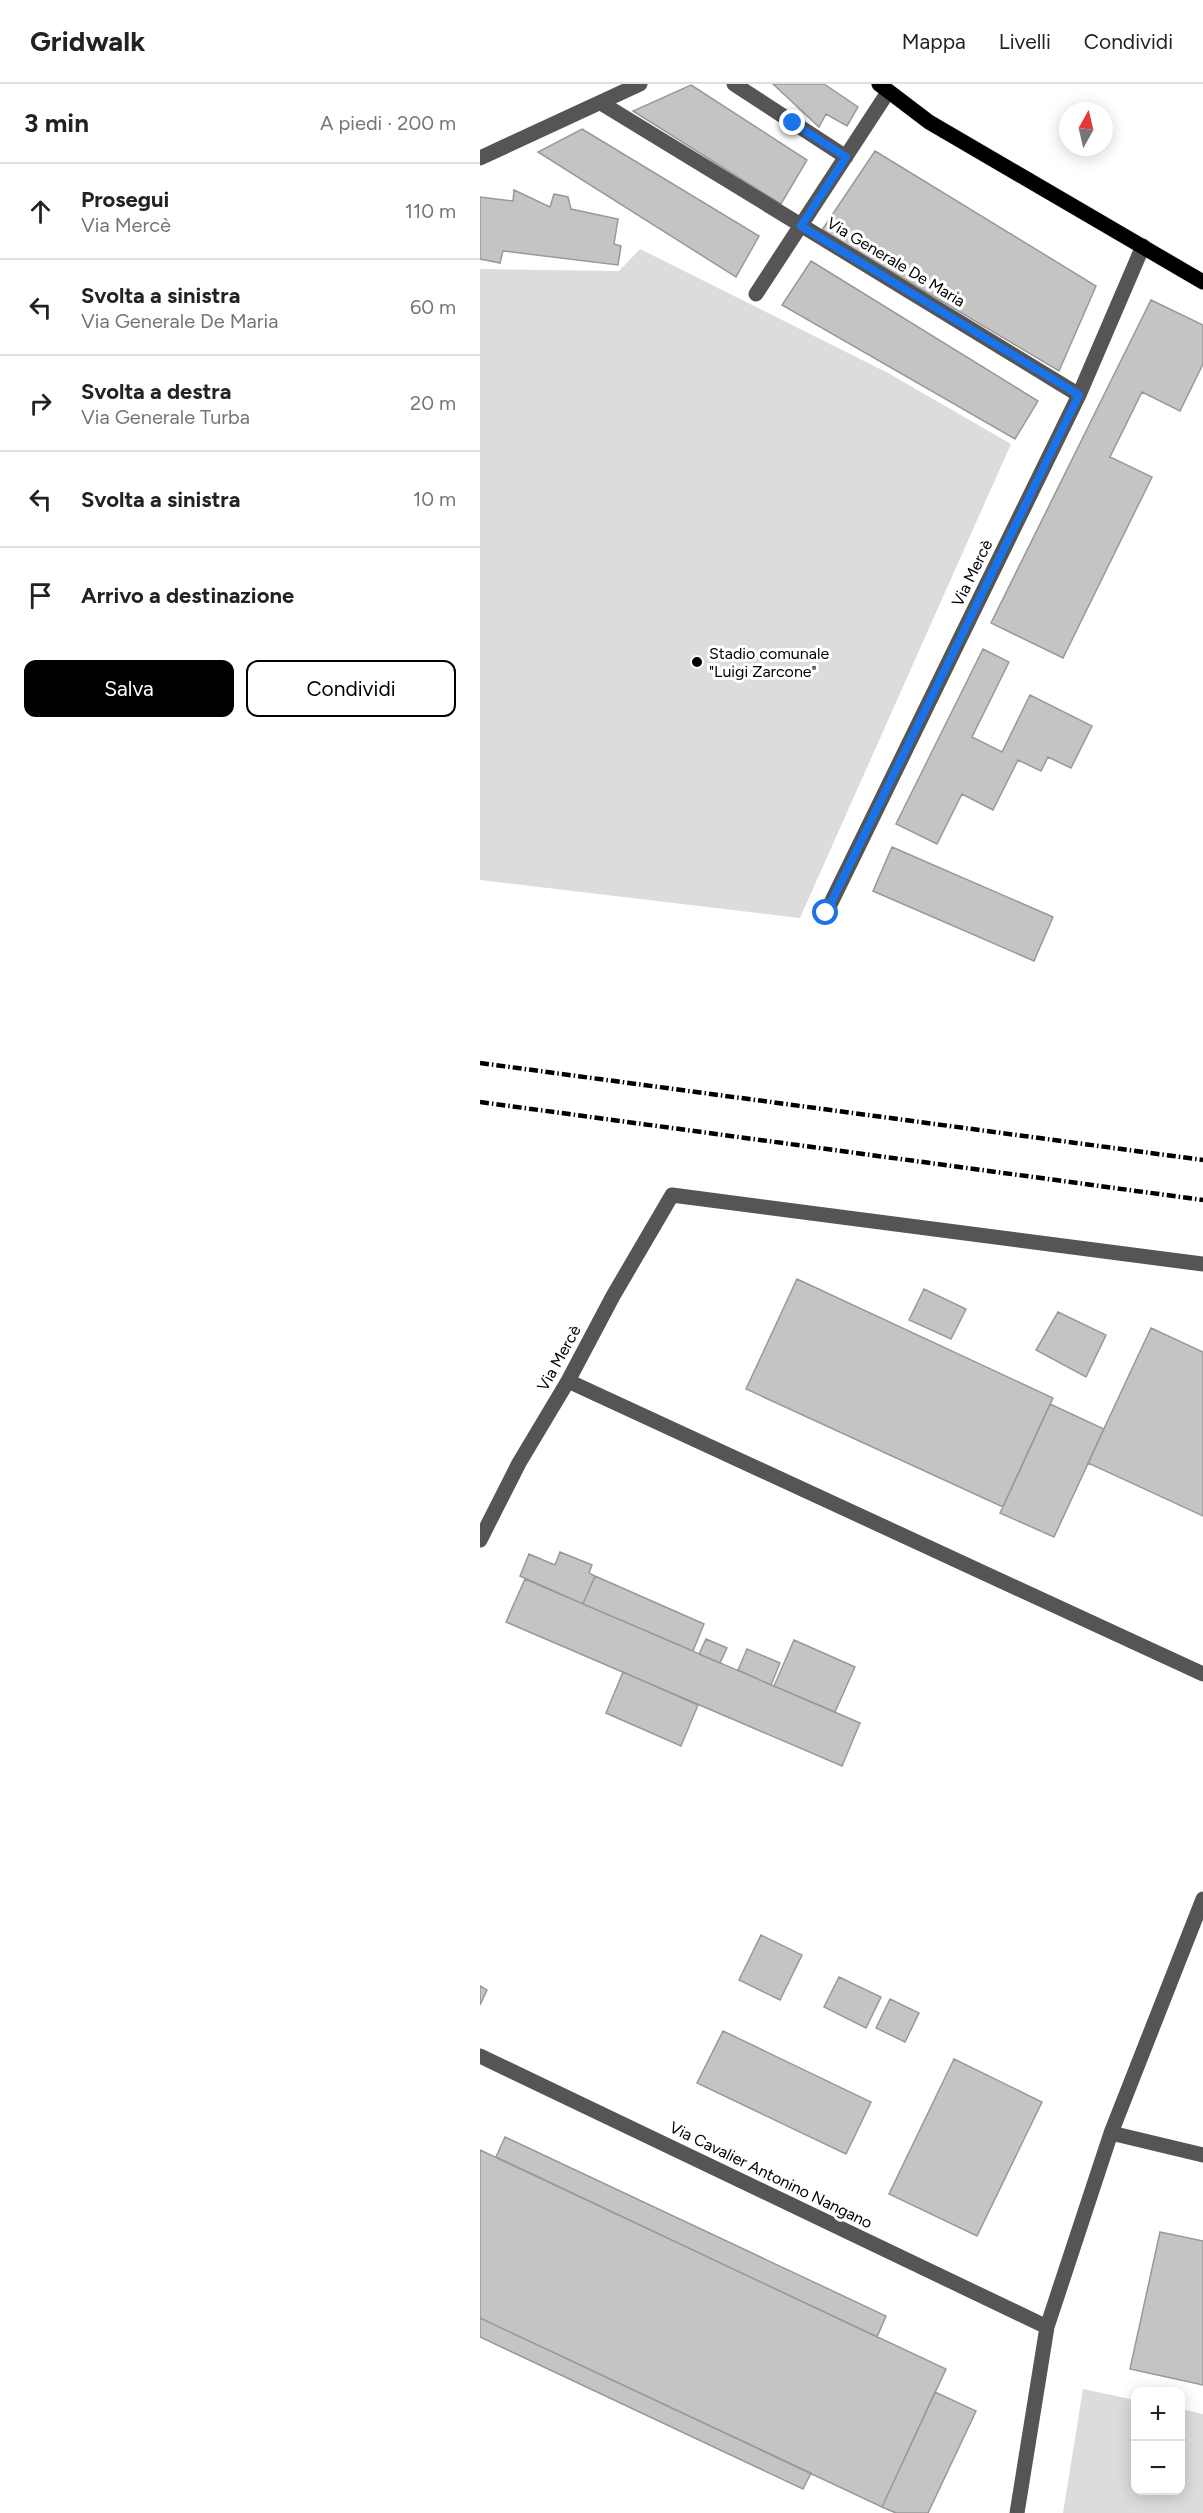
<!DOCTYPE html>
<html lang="it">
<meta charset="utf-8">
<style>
:root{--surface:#fff;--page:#f6f6f6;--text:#222;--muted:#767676;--line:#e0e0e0;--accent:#000}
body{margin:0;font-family:Figtree,sans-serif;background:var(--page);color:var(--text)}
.controls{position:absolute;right:18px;bottom:18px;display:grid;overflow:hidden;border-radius:12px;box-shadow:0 3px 15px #0003}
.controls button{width:54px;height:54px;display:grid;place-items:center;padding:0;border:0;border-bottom:2px solid var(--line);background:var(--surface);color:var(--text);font:30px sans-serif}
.compass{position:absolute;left:579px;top:18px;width:54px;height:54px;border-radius:50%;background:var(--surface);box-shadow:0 3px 15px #0003;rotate:8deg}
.stop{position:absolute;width:18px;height:18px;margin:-14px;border:4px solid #1a73e8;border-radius:50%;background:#fff}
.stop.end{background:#1a73e8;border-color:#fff;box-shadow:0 2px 6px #0008}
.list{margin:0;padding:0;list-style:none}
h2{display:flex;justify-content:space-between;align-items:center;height:78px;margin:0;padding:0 24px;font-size:26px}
h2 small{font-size:20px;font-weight:400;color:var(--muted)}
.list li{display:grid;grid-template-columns:39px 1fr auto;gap:18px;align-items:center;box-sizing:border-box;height:96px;padding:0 24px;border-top:2px solid var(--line)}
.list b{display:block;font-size:22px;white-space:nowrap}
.list p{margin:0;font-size:20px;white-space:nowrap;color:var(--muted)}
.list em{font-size:20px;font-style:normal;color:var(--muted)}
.actions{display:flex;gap:12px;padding:18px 24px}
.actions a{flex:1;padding:14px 0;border:2px solid var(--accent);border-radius:12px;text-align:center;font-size:21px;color:var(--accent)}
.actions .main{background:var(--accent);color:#fff}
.icon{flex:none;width:33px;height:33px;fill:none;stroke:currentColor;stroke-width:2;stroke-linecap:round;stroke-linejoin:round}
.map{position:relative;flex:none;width:723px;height:2429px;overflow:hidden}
header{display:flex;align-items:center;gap:36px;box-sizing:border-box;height:84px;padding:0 30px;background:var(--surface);border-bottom:2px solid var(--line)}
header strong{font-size:28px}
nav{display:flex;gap:33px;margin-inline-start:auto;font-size:21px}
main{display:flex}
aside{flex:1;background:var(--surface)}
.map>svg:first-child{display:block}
.green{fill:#dcdcdc}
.building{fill:#c4c4c4;stroke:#999;stroke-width:1.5}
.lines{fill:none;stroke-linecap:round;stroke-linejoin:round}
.major-casing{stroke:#dbdbdb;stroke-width:16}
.minor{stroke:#555;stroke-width:15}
.major{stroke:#000;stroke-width:15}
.rail{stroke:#000;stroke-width:4.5;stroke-dasharray:9 3 1.5 3;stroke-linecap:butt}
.route{stroke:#1a73e8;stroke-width:8}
.poi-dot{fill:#000;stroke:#fff;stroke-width:2}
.labels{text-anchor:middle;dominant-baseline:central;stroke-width:6;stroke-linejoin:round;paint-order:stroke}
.street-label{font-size:16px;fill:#000;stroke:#fff}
.poi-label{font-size:16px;fill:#000;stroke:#fff;text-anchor:start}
</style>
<header>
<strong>Gridwalk</strong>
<nav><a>Mappa</a><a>Livelli</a><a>Condividi</a></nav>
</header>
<main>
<aside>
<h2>3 min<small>A piedi · 200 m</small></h2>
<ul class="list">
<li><svg class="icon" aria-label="ahead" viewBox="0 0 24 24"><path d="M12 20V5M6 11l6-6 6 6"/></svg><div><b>Prosegui</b><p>Via Mercè</p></div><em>110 m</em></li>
<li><svg class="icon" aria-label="left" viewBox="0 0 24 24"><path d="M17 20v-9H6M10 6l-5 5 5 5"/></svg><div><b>Svolta a sinistra</b><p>Via Generale De Maria</p></div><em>60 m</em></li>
<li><svg class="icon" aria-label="right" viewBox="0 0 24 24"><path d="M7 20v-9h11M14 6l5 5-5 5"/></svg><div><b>Svolta a destra</b><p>Via Generale Turba</p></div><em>20 m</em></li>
<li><svg class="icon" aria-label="left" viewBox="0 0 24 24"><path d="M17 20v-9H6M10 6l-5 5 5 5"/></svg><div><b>Svolta a sinistra</b></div><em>10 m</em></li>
<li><svg class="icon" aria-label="arrive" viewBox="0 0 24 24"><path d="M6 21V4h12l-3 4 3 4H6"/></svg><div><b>Arrivo a destinazione</b></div></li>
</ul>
<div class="actions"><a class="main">Salva</a><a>Condividi</a></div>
</aside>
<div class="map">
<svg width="723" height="2429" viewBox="0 0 723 2429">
<rect width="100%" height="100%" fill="#fff"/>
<path class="green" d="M160,165L408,289L531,360L320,834L0,796V185L139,187Z
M603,2305L655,2316L656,2406H700L701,2325L723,2330V2429H583Z"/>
<path class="building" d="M293,0H344L378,23L367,42L346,30L339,43Z
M211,1L327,76L301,120L153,27Z
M102,45L279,152L256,193L58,68Z
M395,67L616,202L579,287L342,146Z
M34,106L70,123L74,110L88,113L91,125L138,135L134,160L141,162L138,181L23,167L20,179L0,175V113L33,117Z
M331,177L558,317L535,355L302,221Z
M671,216L723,241V280L700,327L662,308L630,373L672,393L583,574L511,539Z
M503,565L529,578L492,653L522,668L550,611L612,642L591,684L568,673L561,687L538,676L513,726L482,710L457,760L416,740Z
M412,763L573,833L554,877L393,807Z
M317,1195L573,1314L523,1423L266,1305Z
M444,1205L486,1225L471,1255L429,1236Z
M578,1228L626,1251L606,1293L556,1266Z
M671,1244L723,1268V1432L608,1379Z
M570,1320L624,1345L574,1453L520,1429Z
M80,1468L112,1481L109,1489L115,1492L103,1520L40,1492L49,1470L75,1481Z
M115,1492L224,1540L213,1567L103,1520Z
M45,1495L380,1639L362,1682L26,1538Z
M226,1555L247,1564L240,1579L219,1570Z
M314,1556L375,1583L355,1628L294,1602Z
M267,1565L300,1579L291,1601L258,1586Z
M143,1588L218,1621L201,1662L126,1629Z
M281,1851L322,1871L300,1916L259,1896Z
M359,1893L401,1913L386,1944L344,1923Z
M0,1902L7,1906L0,1921Z
M410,1915L439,1929L425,1958L396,1944Z
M243,1947L391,2018L366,2070L217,1999Z
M474,1975L562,2018L497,2152L409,2110Z
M25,2053L406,2232L397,2253L16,2073Z
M0,2066L466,2285L402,2423L0,2234Z
M680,2148L723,2157V2301L650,2285Z
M0,2234L331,2389L323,2405L0,2253Z
M455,2308L496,2327L448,2429H416L402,2423Z"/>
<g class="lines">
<g class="major-casing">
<path id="major" d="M399,0L449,38L723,198"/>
</g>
<path class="minor" d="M254,0L366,73
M121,19L599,311
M0,74L160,0
M276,210L408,8
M346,829L599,311L663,162
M88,1297L723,1590
M0,1456L39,1379L88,1297L133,1212L192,1111L723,1180
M0,1972L567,2243
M631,2049L723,2071
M537,2429L567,2243L631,2049L723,1815"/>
<use href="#major" class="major"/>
<path class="rail" d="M0,979L723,1076
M0,1018L723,1116"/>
</g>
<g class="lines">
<path class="route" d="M313,39L366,73L321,142L599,311L346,829"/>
</g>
<circle class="poi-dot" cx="217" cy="578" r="6"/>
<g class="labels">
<g class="street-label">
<text transform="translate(416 178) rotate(31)">Via Generale De Maria</text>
<text transform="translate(492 489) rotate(-64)">Via Mercè</text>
<text transform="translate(79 1274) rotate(-61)">Via Mercè</text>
<text transform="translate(291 2091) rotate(26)">Via Cavalier Antonino Nangano</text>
</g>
<g class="poi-label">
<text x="229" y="569">Stadio comunale<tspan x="229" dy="18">"Luigi Zarcone"</tspan></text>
</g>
</g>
</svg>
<div class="controls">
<button>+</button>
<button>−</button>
</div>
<svg class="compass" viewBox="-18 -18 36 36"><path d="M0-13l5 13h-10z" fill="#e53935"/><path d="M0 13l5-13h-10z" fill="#767676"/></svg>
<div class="stop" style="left:346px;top:829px"></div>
<div class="stop end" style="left:313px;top:39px"></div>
</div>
</main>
